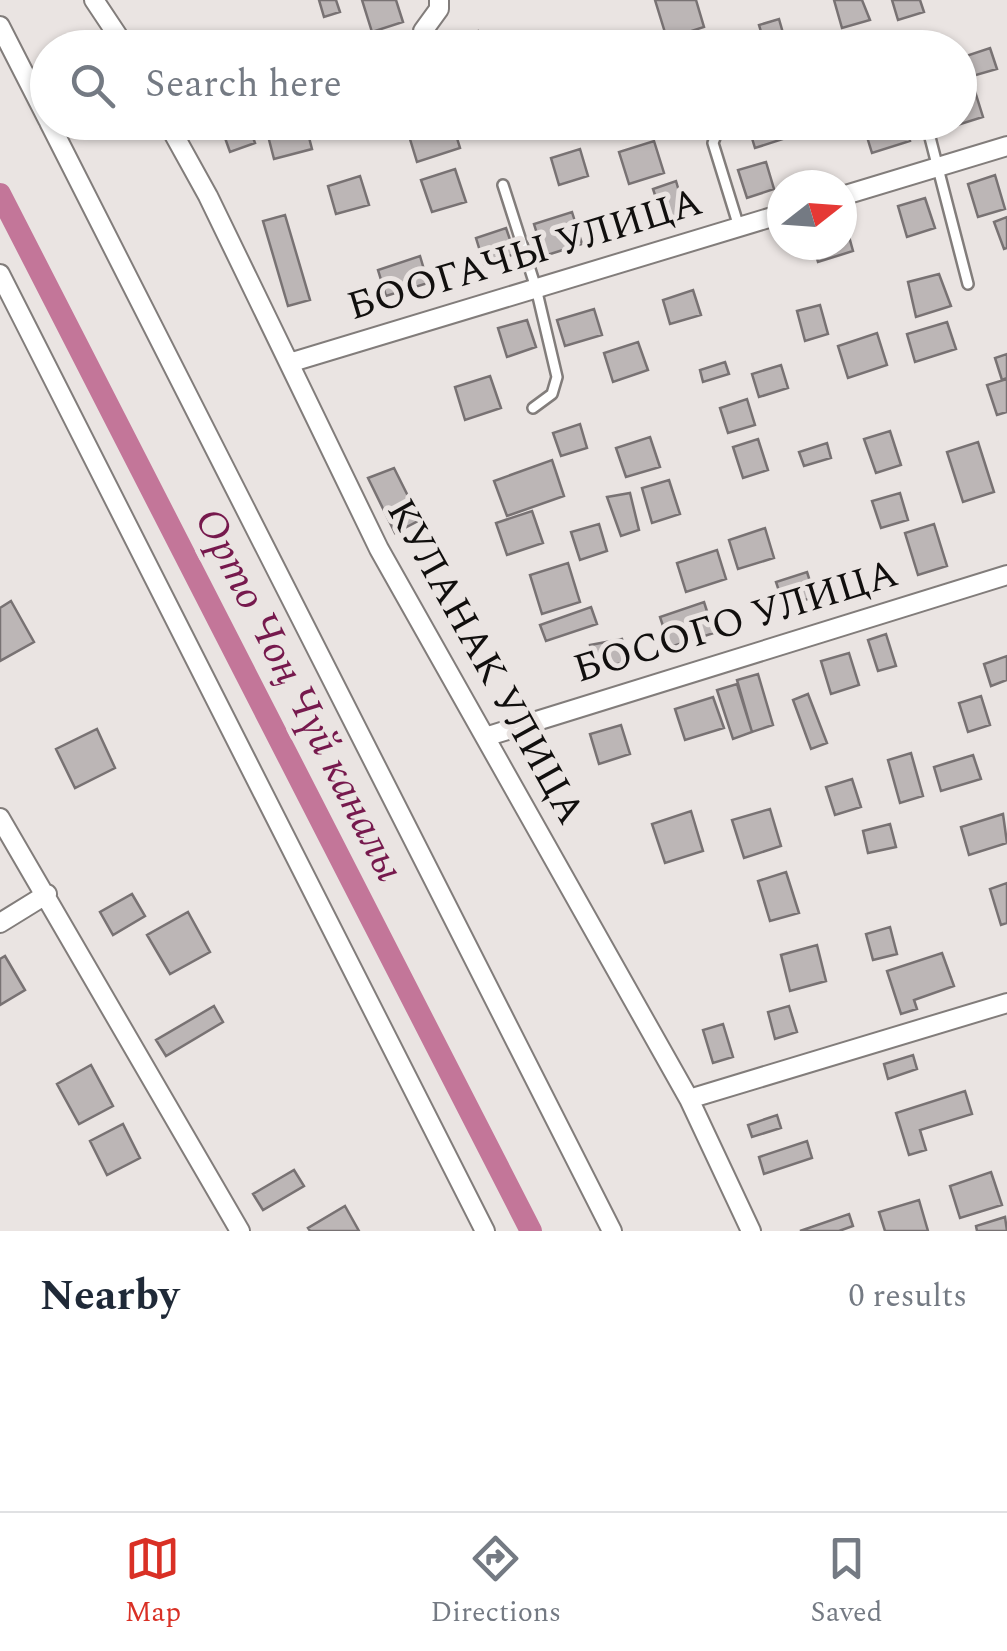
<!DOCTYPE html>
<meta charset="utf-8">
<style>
:root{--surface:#fff;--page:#f2f2f3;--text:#1f2937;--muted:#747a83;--line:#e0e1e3;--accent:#d93025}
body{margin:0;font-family:Spectral,serif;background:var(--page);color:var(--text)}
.compass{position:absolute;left:767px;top:170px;width:90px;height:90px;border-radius:50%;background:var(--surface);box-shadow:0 2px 8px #0004;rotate:73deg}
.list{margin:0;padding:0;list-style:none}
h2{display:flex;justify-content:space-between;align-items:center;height:130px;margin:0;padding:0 40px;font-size:42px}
h2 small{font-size:32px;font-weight:400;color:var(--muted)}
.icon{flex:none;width:55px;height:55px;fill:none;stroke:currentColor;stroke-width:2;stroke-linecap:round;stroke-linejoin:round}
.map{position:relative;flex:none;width:1007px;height:1231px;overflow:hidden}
.search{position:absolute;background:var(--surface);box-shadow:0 2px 8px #0004;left:30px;right:30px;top:30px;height:110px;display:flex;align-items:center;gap:25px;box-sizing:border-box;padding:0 35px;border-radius:55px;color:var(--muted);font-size:38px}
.sheet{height:280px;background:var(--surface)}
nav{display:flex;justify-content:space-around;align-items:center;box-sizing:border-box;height:140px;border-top:2px solid var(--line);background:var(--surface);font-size:28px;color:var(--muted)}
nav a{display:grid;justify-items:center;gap:5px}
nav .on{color:var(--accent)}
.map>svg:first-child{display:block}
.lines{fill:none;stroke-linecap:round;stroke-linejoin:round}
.canal{stroke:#c37699;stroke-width:22}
.building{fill:#bcb6b6;stroke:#787273;stroke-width:2.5}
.service-casing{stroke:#827d7b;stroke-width:14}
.minor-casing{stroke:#827d7b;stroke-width:22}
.service{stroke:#fff;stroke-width:9}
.minor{stroke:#fff;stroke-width:18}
.labels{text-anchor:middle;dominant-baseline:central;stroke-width:10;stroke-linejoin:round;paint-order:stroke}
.street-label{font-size:40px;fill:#110f0e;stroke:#eae4e2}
.water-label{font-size:42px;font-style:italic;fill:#76194d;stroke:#eae4e2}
</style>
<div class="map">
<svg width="1007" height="1231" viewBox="0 0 1007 1231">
<rect width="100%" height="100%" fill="#eae4e2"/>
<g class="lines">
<path class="canal" d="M0,194L531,1231"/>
</g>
<path class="building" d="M319,0H336L340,12L324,17Z
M362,0H396L403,22L372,32Z
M655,0H696L704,27L667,39Z
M834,0H862L870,20L842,28Z
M892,0H920L924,12L898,20Z
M779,19L787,47L766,48L759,25Z
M478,31L483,48H446L444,42Z
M990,48L997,69L969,77L963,57Z
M973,85L983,117L948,128L946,122H960V89Z
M286,122H305L312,149L274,159L266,128Z
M418,122H452L460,148L417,162L406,126Z
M474,122H509L477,132Z
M747,122H781L786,138L755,148Z
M905,122L910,141L872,153L863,124Z
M250,129L255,143L230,152L225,138Z
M654,141L664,173L629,184L619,152Z
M580,149L588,176L559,185L551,158Z
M766,162L774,189L747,198L738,170Z
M455,169L466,202L432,212L421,180Z
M995,175L1005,209L978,217L968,184Z
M360,176L369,205L336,214L328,186Z
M676,181L685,212L663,219L653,189Z
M925,198L935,228L907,237L898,206Z
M572,212L582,244L544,256L534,224Z
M285,215L310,300L288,306L263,221Z
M1007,217V248L1004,249L994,222Z
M845,222L853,251L818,262L813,245H842V223Z
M506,228L515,254L484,264L476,238Z
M420,256L428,283L386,296L378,270Z
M939,274L951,306L916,317L908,282Z
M693,290L701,315L670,324L663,300Z
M820,305L828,334L805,341L797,311Z
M594,309L602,335L565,346L557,320Z
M527,320L536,347L507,357L498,328Z
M947,322L956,349L915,362L907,334Z
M877,333L887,365L848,378L838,346Z
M638,342L648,370L613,382L604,353Z
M1007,354V378L1002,380L995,358Z
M725,362L729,374L703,382L700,370Z
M781,365L788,388L759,397L752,374Z
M490,376L501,408L465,420L455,387Z
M1007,379V412L997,415L987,385Z
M747,399L755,425L728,433L720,408Z
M580,424L587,448L561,456L553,433Z
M890,431L901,465L876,473L864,439Z
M650,437L660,467L626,477L616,448Z
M758,439L768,470L743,478L733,447Z
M978,442L994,492L963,502L947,452Z
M827,443L831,458L804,466L799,452Z
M552,460L564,496L507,516L494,481Z
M394,468L420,520L395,533L368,478Z
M669,480L680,514L652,523L642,488Z
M630,493L639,530L621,536L607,497Z
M900,493L908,520L881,528L872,501Z
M532,511L543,543L507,555L496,523Z
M599,524L607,551L580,560L571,532Z
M934,524L947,566L918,575L905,533Z
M765,528L774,558L738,569L729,540Z
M717,550L726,579L686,592L677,563Z
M568,563L580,602L542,614L530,575Z
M807,572L815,597L784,606L776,582Z
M11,601L34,642L0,661V608Z
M704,602L714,633L670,647L660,617Z
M591,607L597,624L546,641L540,625Z
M886,634L896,666L878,671L868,640Z
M622,639L627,662L594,669L590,645Z
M849,653L859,685L831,694L821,661Z
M1007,656V680L991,686L984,664Z
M758,674L773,725L752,732L737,680Z
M737,684L752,732L733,739L717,690Z
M808,694L827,743L811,749L793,700Z
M981,696L990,725L968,732L959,703Z
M713,697L724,728L685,740L675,709Z
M621,725L630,754L599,764L590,734Z
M97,729L115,768L75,788L56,749Z
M911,753L923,796L900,803L888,760Z
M973,755L981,779L941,791L934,767Z
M852,779L861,807L835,815L826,787Z
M770,809L781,846L744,858L732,820Z
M691,811L703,851L665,863L652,824Z
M1003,814L1007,843L969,855L961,827Z
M890,824L896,847L868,853L863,831Z
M786,872L799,913L770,921L758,881Z
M1007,883V923L1001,925L990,889Z
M132,894L145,916L113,935L100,912Z
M188,912L210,952L170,974L147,935Z
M890,927L897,954L873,960L866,934Z
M817,945L826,981L790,991L781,955Z
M942,953L954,986L914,1000L917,1009L901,1014L887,971Z
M5,956L25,990L0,1005V959Z
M214,1006L223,1022L166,1056L156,1040Z
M789,1006L797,1032L775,1039L768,1012Z
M723,1024L733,1057L713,1063L703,1030Z
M913,1055L917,1069L888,1079L884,1064Z
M91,1065L113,1106L79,1124L57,1084Z
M965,1091L972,1114L920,1130L926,1150L909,1155L896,1113Z
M777,1115L781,1128L752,1137L748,1125Z
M123,1124L140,1158L107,1175L90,1141Z
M807,1141L812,1158L764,1174L759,1157Z
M294,1170L304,1186L263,1210L253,1194Z
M991,1172L1002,1205L960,1218L950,1186Z
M919,1200L928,1231H885L879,1212Z
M345,1206L359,1231H310L308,1228Z
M849,1214L853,1226L839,1231H800Z
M1005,1217L1007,1231H977L976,1226Z"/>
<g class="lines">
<g class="service-casing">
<path id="service" d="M721,122L713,143L739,227
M926,122L968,284
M503,185L536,288L557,377L552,394L533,408"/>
</g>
<g class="minor-casing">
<path id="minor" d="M94,0L126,48
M0,26L48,120
M423,31L439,9V0
M49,122L612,1231
M167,122L208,196L379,549L689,1099L751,1231
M842,196L1007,146
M0,274L485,1231
M289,363L782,214
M485,737L1007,575
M0,818L240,1231
M0,923L47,894
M689,1099L1007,1003"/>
</g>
<use href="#service" class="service"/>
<use href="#minor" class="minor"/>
</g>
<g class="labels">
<g class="street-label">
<text transform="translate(525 255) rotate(-17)">БООГАЧЫ УЛИЦА</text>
<text transform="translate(736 622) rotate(-17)">БОСОГО УЛИЦА</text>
<text transform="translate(485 662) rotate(61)">КУЛАНАК УЛИЦА</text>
</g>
<g class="water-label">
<text transform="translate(299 695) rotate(63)">Орто Чоң Чүй каналы</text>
</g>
</g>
</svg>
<svg class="compass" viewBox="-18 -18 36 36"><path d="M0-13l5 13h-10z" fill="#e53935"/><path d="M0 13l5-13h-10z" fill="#747a83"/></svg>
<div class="search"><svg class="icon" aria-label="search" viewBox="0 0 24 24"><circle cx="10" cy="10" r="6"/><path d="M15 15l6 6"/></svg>Search here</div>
</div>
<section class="sheet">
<h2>Nearby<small>0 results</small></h2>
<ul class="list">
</ul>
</section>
<nav>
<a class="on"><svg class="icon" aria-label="map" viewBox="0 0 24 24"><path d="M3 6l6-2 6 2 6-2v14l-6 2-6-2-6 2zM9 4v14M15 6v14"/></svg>Map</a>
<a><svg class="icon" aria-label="directions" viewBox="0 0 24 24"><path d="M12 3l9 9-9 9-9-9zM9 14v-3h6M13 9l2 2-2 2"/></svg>Directions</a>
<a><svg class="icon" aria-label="saved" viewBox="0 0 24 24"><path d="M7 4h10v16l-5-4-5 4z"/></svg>Saved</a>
</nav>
